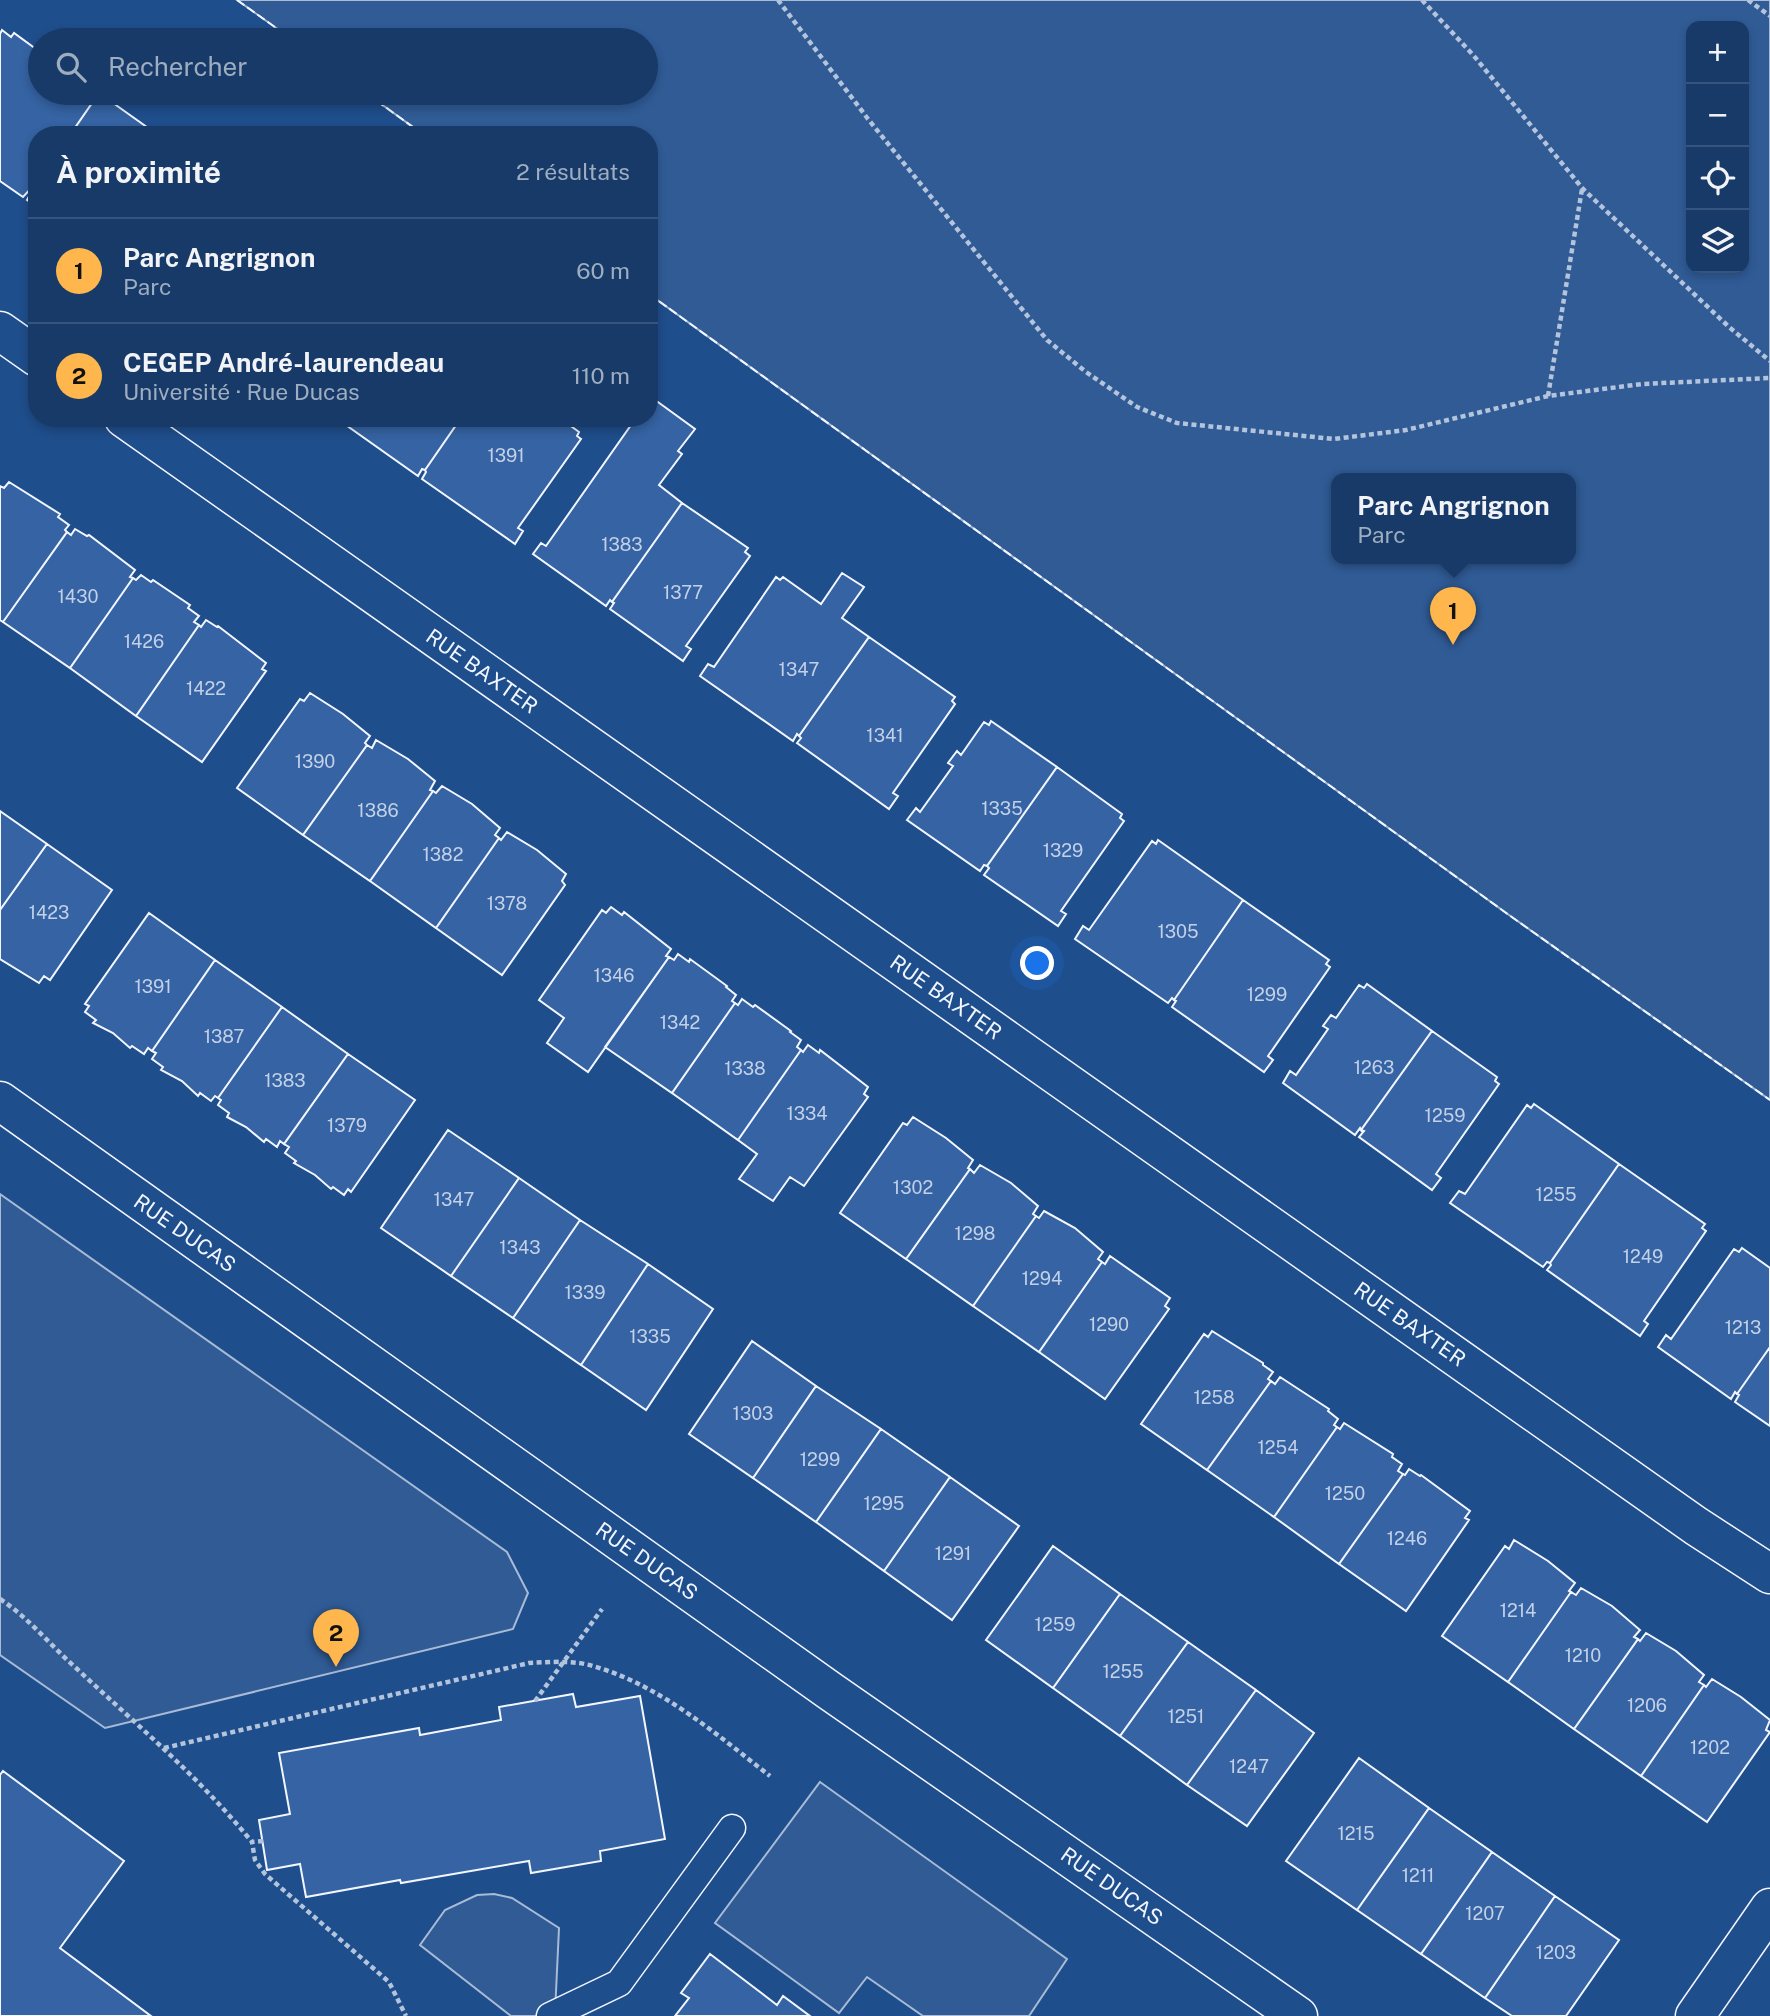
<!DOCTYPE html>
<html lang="fr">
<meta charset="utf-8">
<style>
:root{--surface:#173a69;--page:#20416f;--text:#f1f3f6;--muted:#9eadc0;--line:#36547d;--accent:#ffb74d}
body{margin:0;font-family:"Public Sans",sans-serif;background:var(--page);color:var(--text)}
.controls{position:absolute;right:21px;top:21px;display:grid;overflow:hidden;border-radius:14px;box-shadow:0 4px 10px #0003}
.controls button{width:63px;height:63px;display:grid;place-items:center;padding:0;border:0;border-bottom:2px solid var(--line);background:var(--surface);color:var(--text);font:35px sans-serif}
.you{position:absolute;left:1038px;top:964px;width:24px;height:24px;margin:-18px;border:5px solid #fff;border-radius:50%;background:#1a73e8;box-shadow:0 0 0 10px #1a73e833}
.badge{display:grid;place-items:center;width:46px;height:46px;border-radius:50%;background:var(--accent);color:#111;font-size:23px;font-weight:700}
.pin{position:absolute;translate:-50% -58px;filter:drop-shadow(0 2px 4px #0008)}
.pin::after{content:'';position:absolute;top:37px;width:24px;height:21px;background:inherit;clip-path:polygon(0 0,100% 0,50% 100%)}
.popup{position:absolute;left:1331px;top:473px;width:245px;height:91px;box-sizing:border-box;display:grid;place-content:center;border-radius:14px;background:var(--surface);filter:drop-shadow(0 2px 5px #0005);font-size:23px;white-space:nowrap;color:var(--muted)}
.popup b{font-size:26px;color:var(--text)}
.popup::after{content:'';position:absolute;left:50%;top:100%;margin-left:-14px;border:14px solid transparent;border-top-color:var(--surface)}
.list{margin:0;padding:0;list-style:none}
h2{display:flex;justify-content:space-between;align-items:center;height:91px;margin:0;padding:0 28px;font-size:30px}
h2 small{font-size:23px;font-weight:400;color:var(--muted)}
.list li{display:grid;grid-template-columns:46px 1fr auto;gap:21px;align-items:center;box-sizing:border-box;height:105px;padding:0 28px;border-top:2px solid var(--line)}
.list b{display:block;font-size:26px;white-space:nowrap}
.list p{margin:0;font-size:23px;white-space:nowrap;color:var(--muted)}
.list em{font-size:23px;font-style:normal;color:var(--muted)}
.icon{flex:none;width:38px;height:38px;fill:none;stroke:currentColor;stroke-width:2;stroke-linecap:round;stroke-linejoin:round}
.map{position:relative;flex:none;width:1770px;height:2016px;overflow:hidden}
.search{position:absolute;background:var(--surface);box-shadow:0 4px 10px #0003;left:28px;top:28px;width:630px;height:77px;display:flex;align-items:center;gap:18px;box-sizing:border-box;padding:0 24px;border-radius:38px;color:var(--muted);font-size:26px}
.panel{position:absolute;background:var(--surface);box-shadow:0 4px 10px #0003;left:28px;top:126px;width:630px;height:301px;border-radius:28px}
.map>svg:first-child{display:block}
.built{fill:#305b95;stroke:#a8bbd7;stroke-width:2;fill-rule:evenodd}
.building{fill:#3563a3;stroke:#f2f6ff;stroke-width:2}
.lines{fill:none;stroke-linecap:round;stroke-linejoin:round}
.lane-casing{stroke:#f2f6ff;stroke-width:29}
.street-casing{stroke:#f2f6ff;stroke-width:41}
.path{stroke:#b3c4dc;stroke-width:4.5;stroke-dasharray:5 3.5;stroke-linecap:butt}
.lane{stroke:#1f4e8c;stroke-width:26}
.street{stroke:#1f4e8c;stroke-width:38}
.fence{stroke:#f2f6ff;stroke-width:2;stroke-dasharray:9 3.5;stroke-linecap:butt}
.labels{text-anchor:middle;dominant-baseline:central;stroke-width:5;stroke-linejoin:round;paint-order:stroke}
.number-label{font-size:18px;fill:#c3d1e8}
.street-label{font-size:21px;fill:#f2f6ff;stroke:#1f4e8c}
</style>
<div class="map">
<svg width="1770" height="2016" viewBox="0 0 1770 2016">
<rect width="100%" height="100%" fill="#1f4e8c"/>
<path class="built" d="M237,0H1770V1100L1509,915L649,294V135H424L366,93H646V40H293ZM1744,26V268H1691V26ZM1336,479H1570V559H1336Z
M0,1194L507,1552L528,1593L513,1629L105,1728L0,1655Z
M820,1782L1067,1959L1029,2016H923L867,1977L839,2013L715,1923Z
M494,1894L512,1898L559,1928L555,2013L559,2016H511L420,1945L445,1910L477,1895Z"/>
<path class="building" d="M2,30L11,37L14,33L40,52V93H99L70,135H37V182L23,197L0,181V34Z
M99,93L158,135H70Z
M37,182V207L27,200Z
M651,397L695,429L678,451L682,454L659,485L682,503L612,602L610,600L606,606L533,554L541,543L546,546L636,418H649Z
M336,418H461L425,470L422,469L418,476Z
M461,418H560L579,432L577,436L581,439L518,528L523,531L515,544L422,479L426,472L425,470Z
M9,482L60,514L58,517L69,525L65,530L67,532L3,622L0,620V486L4,488Z
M682,503L748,548L745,552L750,556L686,646L691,649L683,661L610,609L614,603L612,602Z
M75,529L87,536L89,535L135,570L130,577L133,578L70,668L3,622L67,532L71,535Z
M842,573L864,587L842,618L869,637L799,736L797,734L793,741L700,676L708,664L714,667L776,577L780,580L783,577L821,604Z
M141,575L151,582L153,580L190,605L188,608L199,616L194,622L199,625L136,716L70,668L133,578L136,580Z
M206,620L217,627L218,626L266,663L262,669L266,671L202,762L136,716L199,625L201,627Z
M869,637L955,697L952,701L955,704L893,793L898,796L889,809L797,743L801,738L799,736Z
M310,693L343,714L370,736L365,743L367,745L303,835L237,788L300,699L304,701Z
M991,721L1057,767L987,866L984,865L980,871L907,820L916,808L920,812L953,766L948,763L957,751L961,755L984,722L989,725Z
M376,740L408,759L435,781L430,790L433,791L370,881L303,835L367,745L372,748Z
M1057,767L1122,814L1120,818L1124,821L1061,911L1066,914L1058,926L984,875L989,868L987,866Z
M442,786L472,804L500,828L495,835L499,838L436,928L370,881L433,791L436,793Z
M0,811L47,844L0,910Z
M507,832L537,850L566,874L562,881L565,885L502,975L436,928L499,838L501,840Z
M1158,840L1243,900L1174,1000L1172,998L1168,1003L1075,939L1083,926L1089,930L1152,841L1156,844Z
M47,844L112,890L50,980L44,976L39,983L0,959V910Z
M1243,900L1329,960L1326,964L1330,967L1268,1056L1273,1060L1264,1072L1172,1007L1176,1001L1174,1000Z
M611,907L622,915L624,912L671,949L666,956L669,957L588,1072L547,1043L564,1018L539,1000L602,910L606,913Z
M149,913L215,960L152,1051L148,1048L144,1054L132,1046L130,1048L113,1033L93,1023L96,1020L85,1012L89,1006L85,1004Z
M678,954L689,962L690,959L727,986L726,987L736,995L732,1001L735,1003L672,1093L605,1047L669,957L674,960Z
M215,960L282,1007L218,1098L215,1096L211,1101L200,1093L198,1096L182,1081L161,1070L163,1067L152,1059L156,1053L152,1051Z
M1367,984L1432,1031L1361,1130L1360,1128L1355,1135L1283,1083L1290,1071L1296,1075L1328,1029L1323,1026L1331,1015L1336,1018L1359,985L1364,988Z
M742,999L753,1007L755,1005L791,1031L790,1032L801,1040L797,1047L801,1050L738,1140L672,1093L735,1003L738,1005Z
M282,1007L348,1054L284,1144L280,1141L277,1147L266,1139L264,1142L246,1127L227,1117L229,1113L218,1105L221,1100L218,1098Z
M1432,1031L1497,1077L1495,1081L1499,1084L1436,1174L1441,1178L1432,1190L1359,1137L1364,1131L1361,1130Z
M808,1045L819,1053L820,1050L868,1087L864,1094L868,1097L804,1186L790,1177L773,1201L739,1179L757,1154L738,1140L801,1050L803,1052Z
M348,1054L415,1100L351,1192L348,1189L344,1195L333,1187L331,1189L315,1175L294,1163L296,1161L285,1153L289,1147L284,1144Z
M1534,1104L1619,1164L1550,1263L1547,1262L1543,1267L1450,1203L1459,1191L1465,1194L1527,1105L1531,1108Z
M913,1117L946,1138L973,1160L968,1168L970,1169L906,1259L840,1213L903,1123L907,1125Z
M448,1130L519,1178L451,1276L381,1228Z
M1619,1164L1705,1224L1702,1228L1706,1231L1644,1321L1648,1324L1640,1336L1547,1270L1551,1265L1550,1263Z
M980,1165L1011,1183L1038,1206L1033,1214L1036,1216L973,1306L906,1259L970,1169L974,1173Z
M519,1178L580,1220L513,1318L451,1276Z
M1044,1211L1075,1228L1103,1252L1098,1259L1102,1262L1039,1352L973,1306L1036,1216L1039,1218Z
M580,1220L648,1264L581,1365L513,1318Z
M1742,1248L1770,1268V1347L1737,1394L1735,1392L1731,1399L1658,1347L1666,1335L1671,1339L1734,1249L1739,1252Z
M1110,1256L1170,1298L1165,1306L1169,1309L1105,1399L1039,1352L1102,1262L1105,1264Z
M648,1264L713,1309L646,1410L581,1365Z
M1212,1331L1263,1363V1365L1273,1372L1268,1379L1271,1381L1207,1470L1141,1424L1204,1334L1208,1337Z
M752,1341L816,1386L753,1478L689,1434Z
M1770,1347V1426L1735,1402L1739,1395L1737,1394Z
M1280,1377L1329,1409L1328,1411L1338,1419L1334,1425L1337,1427L1274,1517L1207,1470L1271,1381L1275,1384Z
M816,1386L881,1429L816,1522L753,1478Z
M1344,1423L1393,1454L1392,1457L1402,1464L1398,1471L1403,1474L1339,1564L1274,1517L1337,1427L1340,1429Z
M881,1429L950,1477L884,1571L816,1522Z
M1409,1469L1420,1476L1421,1475L1470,1511L1465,1518L1469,1520L1406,1611L1339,1564L1403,1474L1405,1475Z
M950,1477L1019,1526L952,1620L884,1571Z
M1514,1540L1548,1561L1575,1583L1569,1591L1571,1592L1508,1682L1442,1636L1505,1546L1509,1549Z
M1053,1546L1120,1594L1053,1688L986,1640Z
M1581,1588L1612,1606L1640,1630L1634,1637L1638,1639L1574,1729L1508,1682L1571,1592L1576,1595Z
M1120,1594L1188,1642L1120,1736L1053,1688Z
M1646,1633L1676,1651L1704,1675L1699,1682L1704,1685L1641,1776L1574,1729L1638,1639L1640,1641Z
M1188,1642L1256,1690L1187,1785L1120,1736Z
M1712,1679L1741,1697L1770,1720L1766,1730L1770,1732L1707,1822L1641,1776L1704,1685L1706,1687Z
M1256,1690L1314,1733L1247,1826L1187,1785Z
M573,1694L576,1707L640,1696L665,1839L600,1851L601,1861L531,1873L529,1861L401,1883L400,1880L306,1897L300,1864L267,1870L259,1820L290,1814L279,1753L419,1728L420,1735L501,1720L499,1707Z
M1359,1758L1429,1808L1357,1910L1286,1861Z
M3,1771L124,1861L60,1948L151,2016H0V1775Z
M1429,1808L1492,1852L1421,1954L1357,1910Z
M1492,1852L1555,1896L1485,1998L1421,1954Z
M1555,1896L1619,1940L1566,2016H1512L1485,1998Z
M710,1954L777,2005L783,1996L810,2016H675L689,1998L681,1993Z"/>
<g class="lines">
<g class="lane-casing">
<path id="lane" d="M550,2016L619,1983L732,1828"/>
</g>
<g class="street-casing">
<path id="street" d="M0,331L37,357
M124,418L1696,1526L1770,1574
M0,1101L830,1691L1298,2016
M1695,2016L1770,1908"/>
</g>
<path class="path" d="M778,0L868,119L1047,340L1086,372L1137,407L1177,423L1334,439L1406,430L1548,396L1642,384L1770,378
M1422,0L1474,56L1583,189L1729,327L1770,361
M1748,0L1770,16
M1548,396L1582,189
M0,1599C29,1618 50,1645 76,1668C138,1726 198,1776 252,1842
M535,1701L602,1609
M164,1748L529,1663C550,1662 573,1660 593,1666C660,1685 716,1734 770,1776
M263,1841L252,1842L255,1860L265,1874L389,1982L406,2016"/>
<use href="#lane" class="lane"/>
<use href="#street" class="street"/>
<path class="fence" d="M237,0L293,40
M366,93L424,135
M649,294L1509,915L1770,1100"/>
</g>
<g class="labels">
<g class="number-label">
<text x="506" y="455">1391</text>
<text x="622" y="544">1383</text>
<text x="683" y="592">1377</text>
<text x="78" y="596">1430</text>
<text x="144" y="641">1426</text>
<text x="799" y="669">1347</text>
<text x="206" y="688">1422</text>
<text x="885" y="735">1341</text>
<text x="315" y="761">1390</text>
<text x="1002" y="808">1335</text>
<text x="378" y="810">1386</text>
<text x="1063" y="850">1329</text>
<text x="443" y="854">1382</text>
<text x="507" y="903">1378</text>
<text x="49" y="912">1423</text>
<text x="1178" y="931">1305</text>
<text x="614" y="975">1346</text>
<text x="153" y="986">1391</text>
<text x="1267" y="994">1299</text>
<text x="680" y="1022">1342</text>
<text x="224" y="1036">1387</text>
<text x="1374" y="1067">1263</text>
<text x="745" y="1068">1338</text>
<text x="285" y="1080">1383</text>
<text x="807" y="1113">1334</text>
<text x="1445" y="1115">1259</text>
<text x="347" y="1125">1379</text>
<text x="913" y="1187">1302</text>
<text x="1556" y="1194">1255</text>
<text x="454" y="1199">1347</text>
<text x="975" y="1233">1298</text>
<text x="520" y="1247">1343</text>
<text x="1643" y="1256">1249</text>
<text x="1042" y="1278">1294</text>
<text x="585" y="1292">1339</text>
<text x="1109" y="1324">1290</text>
<text x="1743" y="1327">1213</text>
<text x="650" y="1336">1335</text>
<text x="1214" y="1397">1258</text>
<text x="753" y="1413">1303</text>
<text x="1278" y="1447">1254</text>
<text x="820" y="1459">1299</text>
<text x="1345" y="1493">1250</text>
<text x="884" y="1503">1295</text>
<text x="1407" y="1538">1246</text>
<text x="953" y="1553">1291</text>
<text x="1518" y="1610">1214</text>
<text x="1055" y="1624">1259</text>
<text x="1583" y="1655">1210</text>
<text x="1123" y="1671">1255</text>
<text x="1647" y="1705">1206</text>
<text x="1186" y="1716">1251</text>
<text x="1710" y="1747">1202</text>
<text x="1249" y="1766">1247</text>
<text x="1356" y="1833">1215</text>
<text x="1418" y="1875">1211</text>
<text x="1485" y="1913">1207</text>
<text x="1556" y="1952">1203</text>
</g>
<g class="street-label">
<text transform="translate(482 671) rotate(35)">RUE BAXTER</text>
<text transform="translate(946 997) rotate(35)">RUE BAXTER</text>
<text transform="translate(185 1233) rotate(35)">RUE DUCAS</text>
<text transform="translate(1410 1324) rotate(35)">RUE BAXTER</text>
<text transform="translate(647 1561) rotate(35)">RUE DUCAS</text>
<text transform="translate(1112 1886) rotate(35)">RUE DUCAS</text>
</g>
</g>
</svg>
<div class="controls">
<button>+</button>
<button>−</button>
<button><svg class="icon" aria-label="locate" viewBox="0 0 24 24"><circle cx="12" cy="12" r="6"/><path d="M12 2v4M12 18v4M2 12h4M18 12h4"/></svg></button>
<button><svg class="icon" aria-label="layers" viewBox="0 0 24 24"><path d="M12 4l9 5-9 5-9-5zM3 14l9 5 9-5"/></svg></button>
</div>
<div class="you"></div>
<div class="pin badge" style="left:1453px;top:645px">1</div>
<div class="popup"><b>Parc Angrignon</b>Parc</div>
<div class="pin badge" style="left:336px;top:1667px">2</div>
<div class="search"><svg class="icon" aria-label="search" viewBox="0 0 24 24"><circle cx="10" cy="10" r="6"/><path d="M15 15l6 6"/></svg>Rechercher</div>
<section class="panel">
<h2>À proximité<small>2 résultats</small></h2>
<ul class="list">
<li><span class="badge">1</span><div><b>Parc Angrignon</b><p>Parc</p></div><em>60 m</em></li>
<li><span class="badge">2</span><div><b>CEGEP André-laurendeau</b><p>Université · Rue Ducas</p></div><em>110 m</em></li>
</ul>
</section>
</div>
